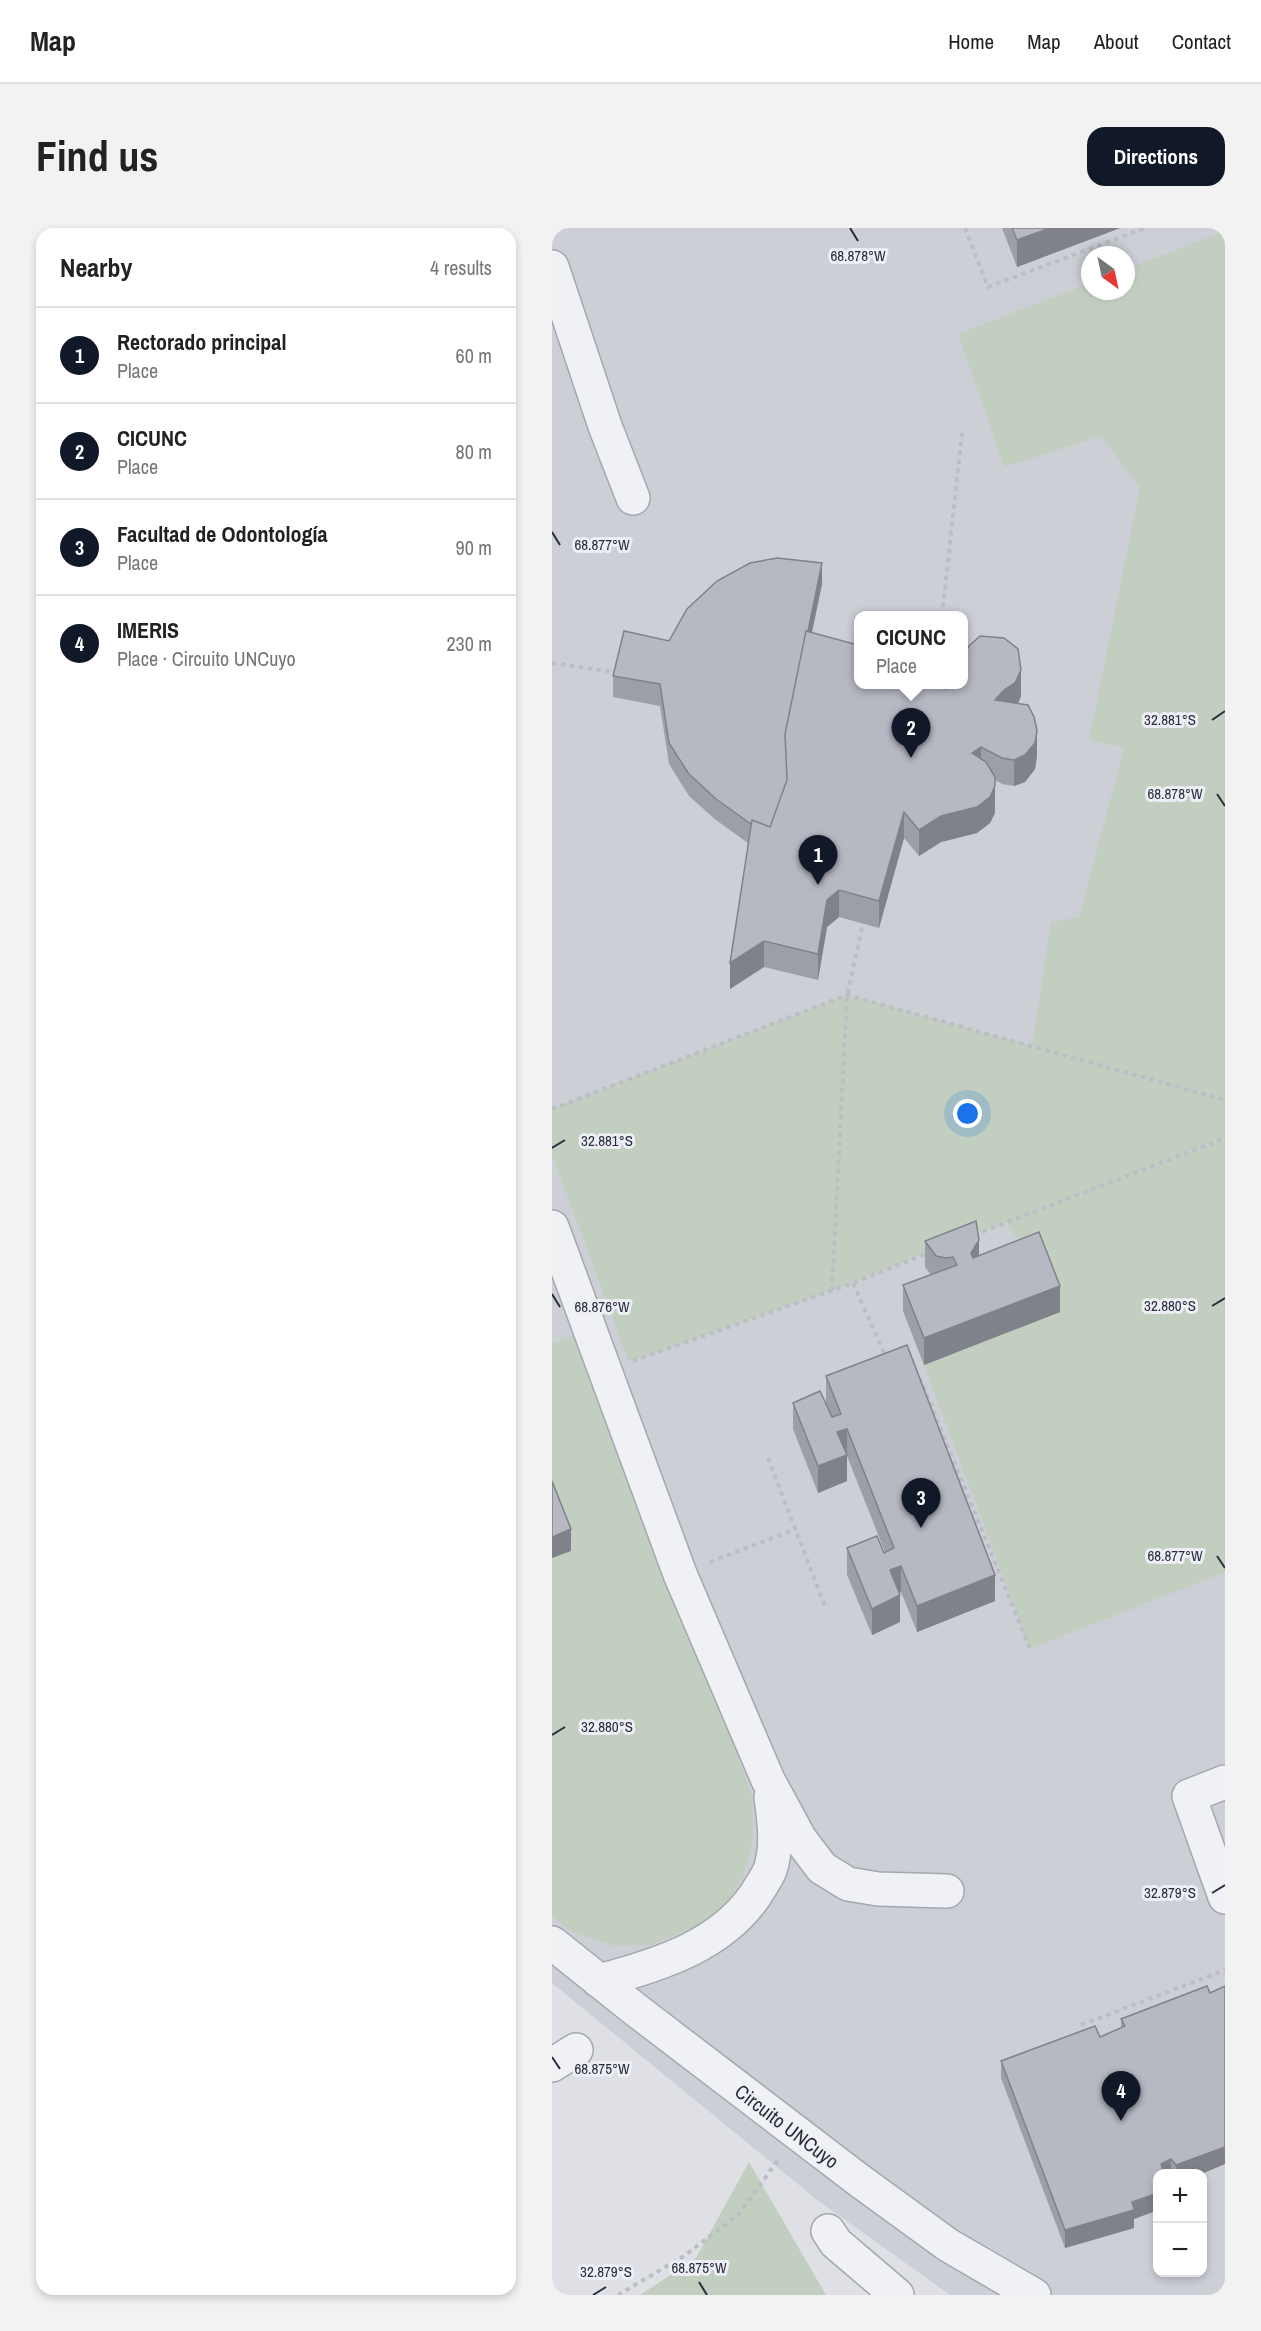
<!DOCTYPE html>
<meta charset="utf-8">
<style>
:root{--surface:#fff;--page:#f2f2f2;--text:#222;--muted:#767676;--line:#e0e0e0;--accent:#111827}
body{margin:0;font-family:"Archivo Narrow",sans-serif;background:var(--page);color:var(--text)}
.controls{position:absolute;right:18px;bottom:18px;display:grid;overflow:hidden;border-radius:12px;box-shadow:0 3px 9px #0003}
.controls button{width:54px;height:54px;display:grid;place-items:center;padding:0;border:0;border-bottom:2px solid var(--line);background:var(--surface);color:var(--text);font:30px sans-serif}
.compass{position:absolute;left:529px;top:18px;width:54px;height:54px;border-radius:50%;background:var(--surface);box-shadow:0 3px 9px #0003;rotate:147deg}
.you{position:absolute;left:416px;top:886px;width:21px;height:21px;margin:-15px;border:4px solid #fff;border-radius:50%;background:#1a73e8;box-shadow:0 0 0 9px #1a73e833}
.badge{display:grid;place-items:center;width:39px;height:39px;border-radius:50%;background:var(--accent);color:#fff;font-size:20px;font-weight:700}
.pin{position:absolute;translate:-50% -50px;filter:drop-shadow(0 2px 3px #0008)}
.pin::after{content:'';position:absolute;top:32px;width:21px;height:18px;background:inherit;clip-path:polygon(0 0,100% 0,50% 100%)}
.popup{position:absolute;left:302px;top:383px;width:114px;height:78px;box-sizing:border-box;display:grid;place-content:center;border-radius:12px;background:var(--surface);filter:drop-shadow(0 2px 4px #0005);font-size:20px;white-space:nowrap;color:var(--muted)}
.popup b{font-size:22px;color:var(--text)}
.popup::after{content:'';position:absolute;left:50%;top:100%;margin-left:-12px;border:12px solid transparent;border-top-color:var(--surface)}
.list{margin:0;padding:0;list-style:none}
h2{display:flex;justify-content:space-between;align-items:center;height:78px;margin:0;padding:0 24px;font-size:26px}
h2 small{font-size:20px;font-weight:400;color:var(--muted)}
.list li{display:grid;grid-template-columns:39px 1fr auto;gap:18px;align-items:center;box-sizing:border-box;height:96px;padding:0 24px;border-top:2px solid var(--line)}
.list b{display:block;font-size:22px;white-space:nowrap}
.list p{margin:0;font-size:20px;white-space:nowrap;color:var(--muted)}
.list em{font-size:20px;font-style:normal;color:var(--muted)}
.map{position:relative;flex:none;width:673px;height:2067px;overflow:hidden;border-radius:18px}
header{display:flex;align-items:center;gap:36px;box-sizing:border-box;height:84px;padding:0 30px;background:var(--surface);border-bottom:2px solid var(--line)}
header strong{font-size:28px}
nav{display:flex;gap:33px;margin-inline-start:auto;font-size:21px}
.intro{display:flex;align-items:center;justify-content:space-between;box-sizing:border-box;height:144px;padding:0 36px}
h1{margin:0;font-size:42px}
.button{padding:15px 27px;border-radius:18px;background:var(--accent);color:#fff;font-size:21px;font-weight:700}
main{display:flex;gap:36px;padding:0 36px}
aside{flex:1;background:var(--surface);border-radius:18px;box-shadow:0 3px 9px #0003}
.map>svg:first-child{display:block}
.built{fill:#cdcfd7;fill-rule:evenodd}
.green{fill:#c2cfc0}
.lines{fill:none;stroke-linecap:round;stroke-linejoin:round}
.minor-casing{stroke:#a4a7af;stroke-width:36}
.path{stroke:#bcbec5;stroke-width:4;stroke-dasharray:4.5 4.5;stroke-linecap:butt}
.minor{stroke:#f0f1f5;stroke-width:33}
.wall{fill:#9d9fa7}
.shaded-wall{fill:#7f8288}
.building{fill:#b6b9c2;stroke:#7f8288;stroke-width:1.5}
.ticks{fill:none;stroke:#292d3b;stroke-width:2}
.labels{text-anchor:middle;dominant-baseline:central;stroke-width:6;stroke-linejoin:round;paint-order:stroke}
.street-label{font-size:20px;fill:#292d3b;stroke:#edeff4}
.ticks-label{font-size:15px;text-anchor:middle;fill:#292d3b;stroke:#edeff4;stroke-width:6;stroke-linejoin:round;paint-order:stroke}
</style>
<header>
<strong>Map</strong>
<nav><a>Home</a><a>Map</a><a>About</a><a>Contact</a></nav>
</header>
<div class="intro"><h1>Find us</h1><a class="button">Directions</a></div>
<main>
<aside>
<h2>Nearby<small>4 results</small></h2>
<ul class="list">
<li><span class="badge">1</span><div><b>Rectorado principal</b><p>Place</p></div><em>60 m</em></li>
<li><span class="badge">2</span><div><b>CICUNC</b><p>Place</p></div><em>80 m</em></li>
<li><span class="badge">3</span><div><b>Facultad de Odontología</b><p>Place</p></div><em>90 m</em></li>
<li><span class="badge">4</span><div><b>IMERIS</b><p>Place · Circuito UNCuyo</p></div><em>230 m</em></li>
</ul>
</aside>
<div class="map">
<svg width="673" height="2067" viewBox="0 0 673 2067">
<rect width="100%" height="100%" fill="#dee0e6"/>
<path class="built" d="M0,0H673V2067H398L264,1971L0,1755ZM538,27H574V63H538ZM306,388H412V456H306ZM606,1946H650V2044H606Z"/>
<path class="green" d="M673,3V910L565,952L673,911V1344L478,1421L372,1137L507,1084L455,994L280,1062L77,1134L0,927V881L295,767L480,818L499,694L527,689L572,520L537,511L588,260L549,208L452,239L406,106L538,55V63H574V41Z
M22,1107L156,1443L201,1571V1611L191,1649L176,1674L145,1698L100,1717H59L19,1704L0,1687V1116Z
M197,1934L274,2067H88L144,2030Z"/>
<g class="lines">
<g class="minor-casing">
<g id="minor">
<path d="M0,39L53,198L81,270"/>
<path d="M0,999L128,1346L216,1552L248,1611L270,1640L296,1656L326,1661L395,1663"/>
<path d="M673,1554L637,1568L673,1669"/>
<path id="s1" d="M0,1715L84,1782L308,1953L396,2017L482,2067"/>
<path d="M47,1753C108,1737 176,1716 209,1658C212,1653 216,1647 218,1642C226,1618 222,1592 219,1569"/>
<path d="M0,1837L24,1822"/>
<path d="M276,2003L284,2015L345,2067"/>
</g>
</g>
<path class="path" d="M413,0L436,59L593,0
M390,388L410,205
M0,435L61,444
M0,881L295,767L673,872
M422,1007L673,910
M301,1055L334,1129
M280,1062L295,767L311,695
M81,1133L301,1055L376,1025
M366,1152H369L478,1421
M216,1230L274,1381
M158,1334L244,1301
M529,1797L673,1742
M66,2067L132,2028L187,1986L228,1929"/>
<use href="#minor" class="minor"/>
</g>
<path class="wall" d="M450,0H568L465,39Z
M270,356L260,404L306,456L394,461L469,468L466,476L485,528L483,541L473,554L462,558L450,556L443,552V585L438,595L425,605L389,614L367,628L352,610L327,700L287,689L275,699L266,752L212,739L178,761L196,615L164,592L137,568L117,536L108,478L61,469V448L117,413Z
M373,1013L427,1028L508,1084L372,1137L351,1083V1057L379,1047L373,1039Z
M274,1148L443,1373L365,1404L349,1364L347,1365L348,1394L320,1407L295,1347V1320L333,1324L295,1228V1253L266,1265L241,1201V1175L274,1174Z
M673,1758V1936L649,1946H606V1982L582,1991V2000L513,2020L449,1850V1833L548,1809L569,1800V1791L658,1765Z"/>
<path class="shaded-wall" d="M498,0H568L465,39V12Z
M270,335V356L234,528V510Z
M469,442V468L463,482L443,472Z
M485,502V528L483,541L473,554L462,558V532Z
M429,519V545L420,525Z
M443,549V585L438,595L425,605L389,614L367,628V602Z
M352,584V610L327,700V673Z
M287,662V689L275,699L266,752V726L275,672Z
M212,713V739L178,761V735Z
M427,1012V1038L419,1051V1025Z
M508,1058V1084L372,1137V1110Z
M295,1201V1253L266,1265V1238L285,1204Z
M19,1301V1323L0,1330V1309Z
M349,1338V1364L338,1369V1342Z
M443,1347V1373L365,1404V1378Z
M348,1367V1394L320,1407V1381Z
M673,1919V1936L649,1946H624V1937Z
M619,1931V1946H609V1936Z
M606,1965V1982L582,1991V2000L513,2020V2002Z"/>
<path class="building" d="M460,0H498L465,12Z
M225,330L270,335L256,403H254L233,506L235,552L218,599L200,592L199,596L164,571L137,546L117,515L108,456L61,448L72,403L117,413L135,381L165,353L198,335Z
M254,403L306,417V456H364L394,461L395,456H411V427L417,418L428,408L452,410L466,421L469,442L463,455L452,462L443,472L476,477L482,489L485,502L483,515L473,527L462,532L450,530L429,519L420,525L434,534L443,549V558L438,569L425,579L389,588L367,602L352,584L327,673L287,662L275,672L266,726L212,713L178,735L200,592L218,599L235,552L233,506Z
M424,993L427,1012L419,1025L421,1030L487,1004L508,1058L372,1110L351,1057L405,1037L401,1029L394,1030L384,1028L373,1013Z
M355,1117L443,1347L365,1378L349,1338L338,1342L348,1367L320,1381L295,1320L325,1308L332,1325L342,1320L295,1201L285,1204L295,1227L266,1238L241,1175L268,1163L280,1189L289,1186L274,1148Z
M0,1253L19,1301L0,1309Z
M655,1758L658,1765L673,1758V1919L624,1937L619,1931L609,1936L612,1946H606V1965L580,1974L582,1982L513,2002L449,1833L543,1798L548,1809L573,1798L569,1791Z"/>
<path class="ticks" d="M298,0L306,13M0,304L8,317M660,492L673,483M665,566L673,578M0,920L13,912M0,1066L8,1079M660,1078L673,1070M665,1328L673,1340M0,1507L13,1499M660,1665L673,1657M0,1829L8,1841M147,2054L155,2067M41,2067L54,2059"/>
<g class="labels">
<g class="street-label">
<text stroke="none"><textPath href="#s1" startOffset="298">Circuito UNCuyo</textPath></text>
</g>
</g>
<g class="ticks-label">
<text x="306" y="33">68.878°W</text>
<text x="50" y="322">68.877°W</text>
<text x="618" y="497">32.881°S</text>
<text x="623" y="571">68.878°W</text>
<text x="55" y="918">32.881°S</text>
<text x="618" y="1083">32.880°S</text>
<text x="50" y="1084">68.876°W</text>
<text x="623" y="1333">68.877°W</text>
<text x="55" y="1504">32.880°S</text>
<text x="618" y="1670">32.879°S</text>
<text x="50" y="1846">68.875°W</text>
<text x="147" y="2045">68.875°W</text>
<text x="54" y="2049">32.879°S</text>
</g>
</svg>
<div class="controls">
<button>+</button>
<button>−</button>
</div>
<svg class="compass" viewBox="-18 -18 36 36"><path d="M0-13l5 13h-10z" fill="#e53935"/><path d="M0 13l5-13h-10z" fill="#767676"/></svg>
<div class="you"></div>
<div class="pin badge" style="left:266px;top:657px">1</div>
<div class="pin badge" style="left:359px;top:530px">2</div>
<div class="popup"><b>CICUNC</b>Place</div>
<div class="pin badge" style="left:369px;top:1300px">3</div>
<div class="pin badge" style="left:569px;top:1893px">4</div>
</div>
</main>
